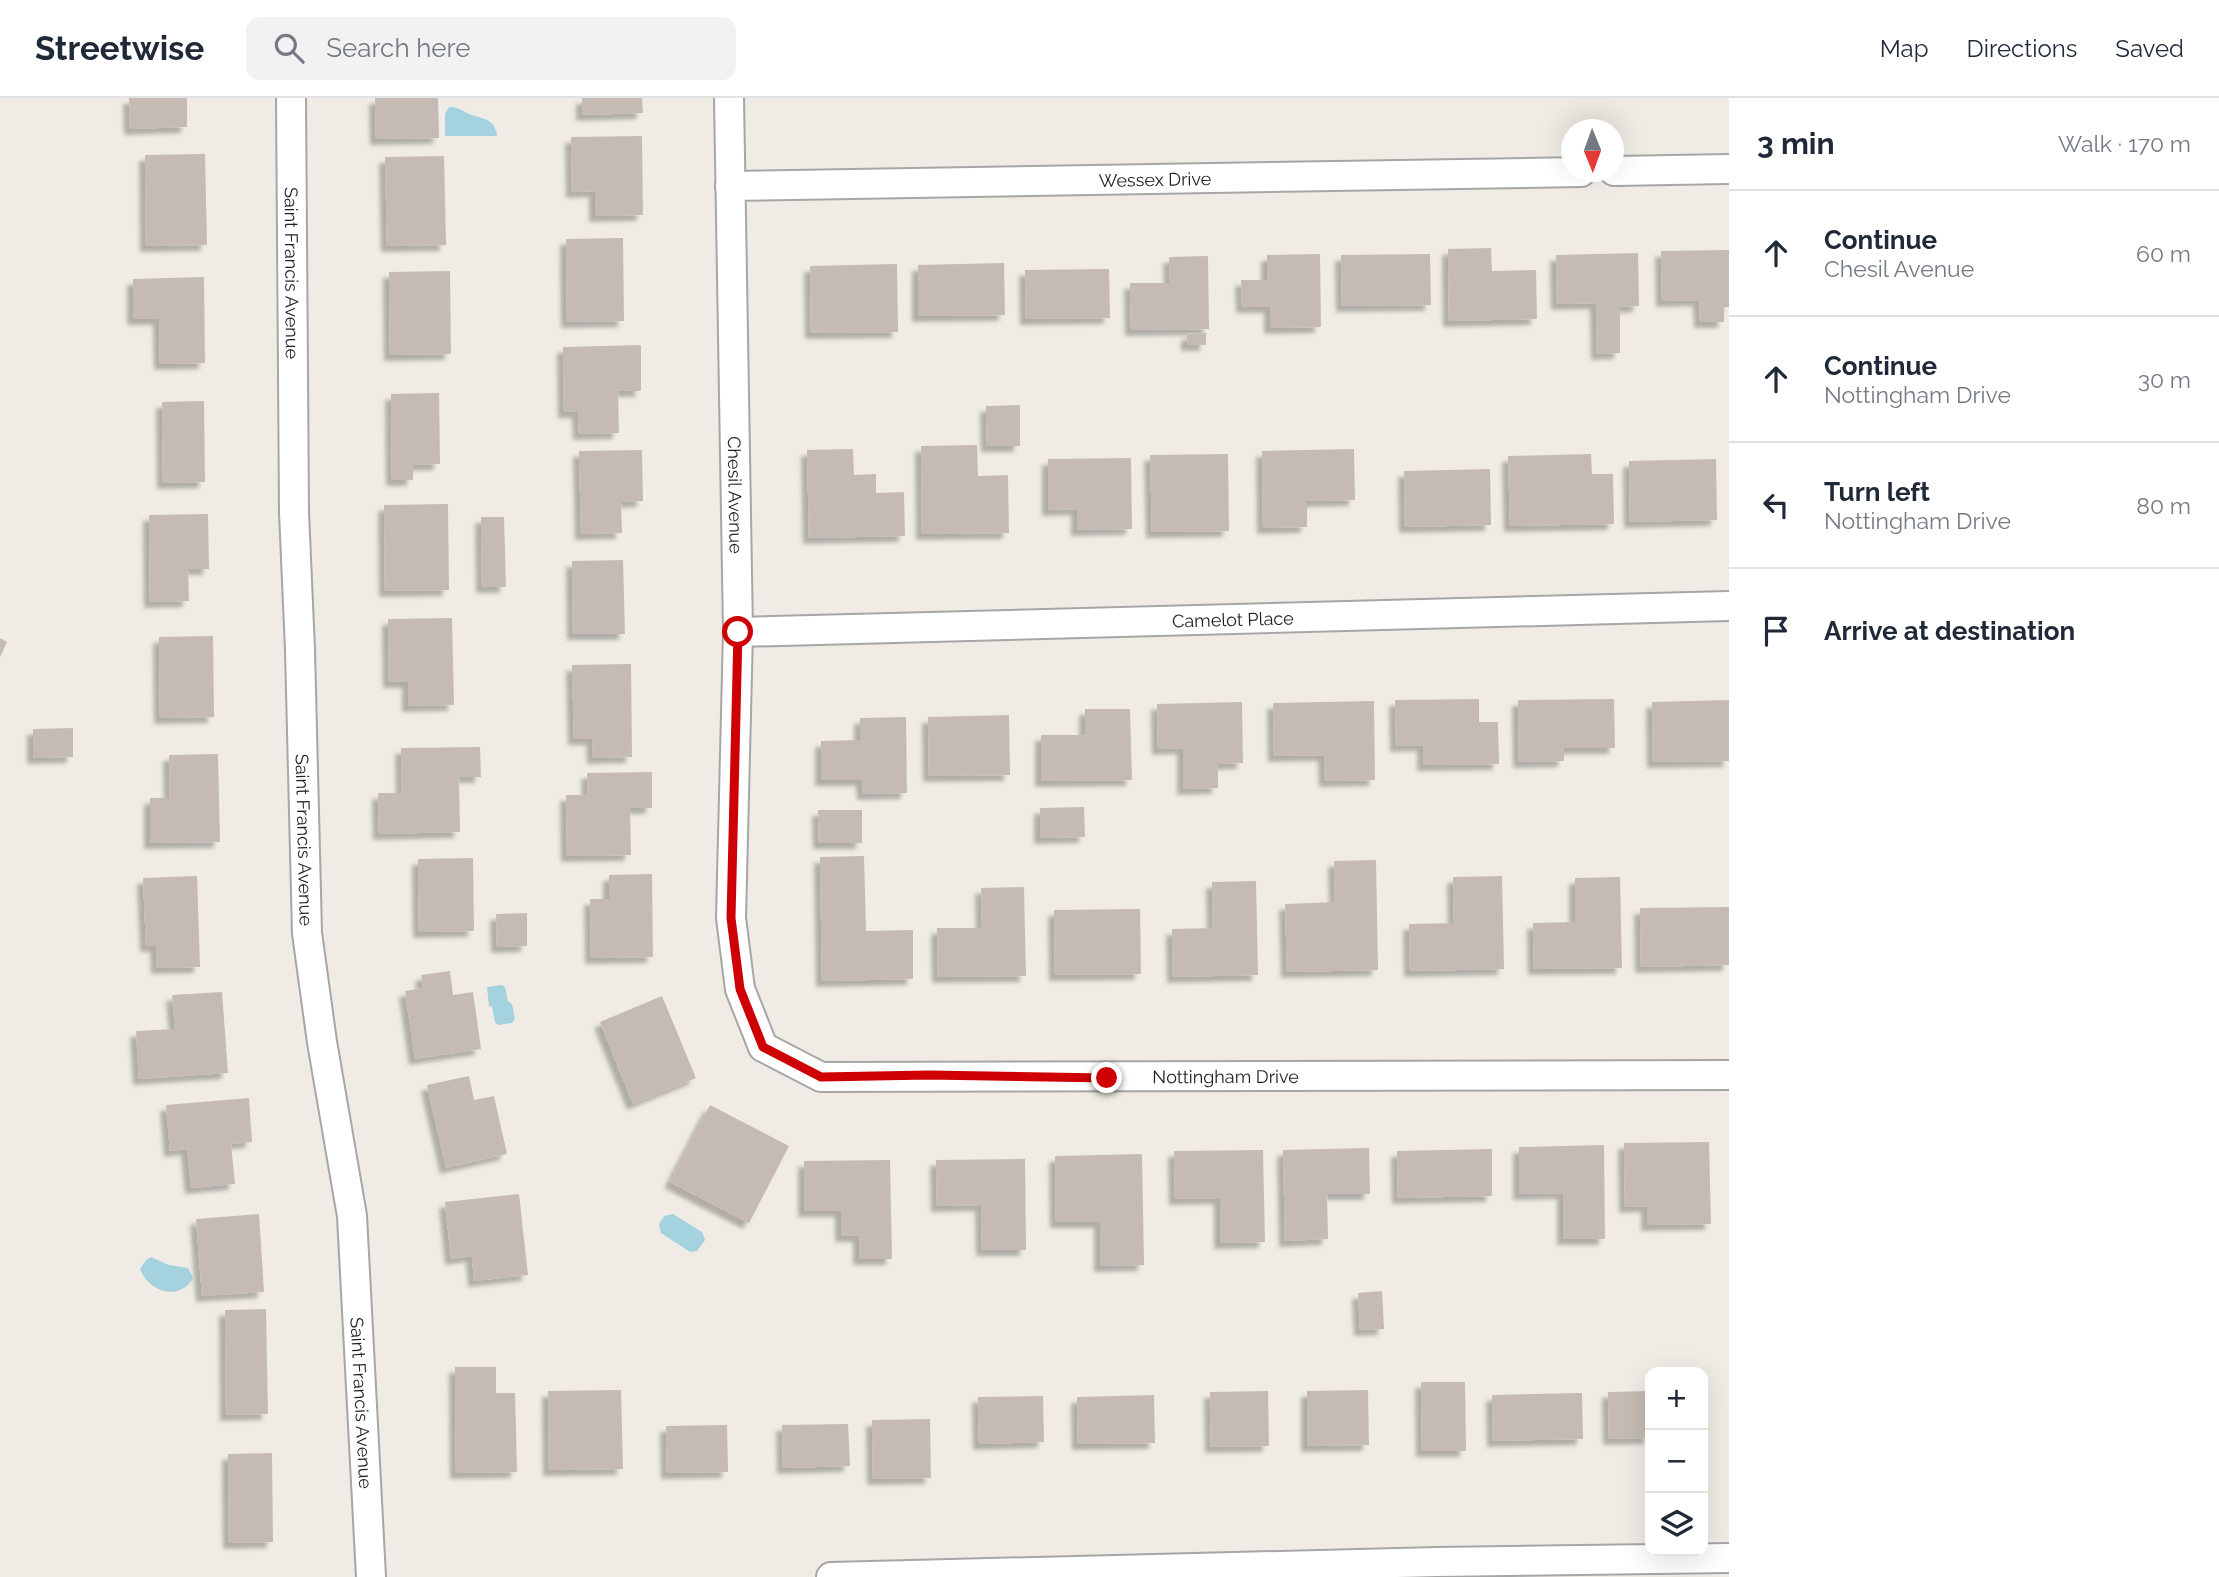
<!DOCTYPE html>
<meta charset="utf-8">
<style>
:root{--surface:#fff;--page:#f2f2f3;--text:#1f2937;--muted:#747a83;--line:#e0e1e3}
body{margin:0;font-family:Raleway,sans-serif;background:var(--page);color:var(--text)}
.controls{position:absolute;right:21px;bottom:21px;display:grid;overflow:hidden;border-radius:14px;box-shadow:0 7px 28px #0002}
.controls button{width:63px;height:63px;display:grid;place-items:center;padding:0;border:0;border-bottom:2px solid var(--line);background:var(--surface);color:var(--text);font:35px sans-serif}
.compass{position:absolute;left:1561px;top:21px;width:63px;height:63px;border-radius:50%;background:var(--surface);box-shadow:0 7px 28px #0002;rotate:179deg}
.stop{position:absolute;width:21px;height:21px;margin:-16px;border:5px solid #ce0005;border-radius:50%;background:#fff}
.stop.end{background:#ce0005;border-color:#fff;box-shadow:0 2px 7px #0008}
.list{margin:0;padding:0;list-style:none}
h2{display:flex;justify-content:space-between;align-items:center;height:91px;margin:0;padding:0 28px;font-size:30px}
h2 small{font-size:23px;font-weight:400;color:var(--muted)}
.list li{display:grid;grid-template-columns:46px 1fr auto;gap:21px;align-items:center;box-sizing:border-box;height:126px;padding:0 28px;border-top:2px solid var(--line)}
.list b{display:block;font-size:26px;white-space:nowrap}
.list p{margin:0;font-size:23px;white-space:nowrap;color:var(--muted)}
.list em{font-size:23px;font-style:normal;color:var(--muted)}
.icon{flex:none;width:38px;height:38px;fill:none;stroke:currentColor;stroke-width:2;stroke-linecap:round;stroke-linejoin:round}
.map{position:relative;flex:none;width:1729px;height:1479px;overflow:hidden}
header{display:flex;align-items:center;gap:42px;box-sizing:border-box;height:98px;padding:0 35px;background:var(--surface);border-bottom:2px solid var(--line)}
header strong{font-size:33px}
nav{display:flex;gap:38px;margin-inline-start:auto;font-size:24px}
.search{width:490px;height:63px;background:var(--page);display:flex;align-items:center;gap:18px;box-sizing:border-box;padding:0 24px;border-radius:14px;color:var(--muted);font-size:26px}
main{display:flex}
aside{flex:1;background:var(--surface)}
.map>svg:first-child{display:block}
.water{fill:#a4d3df}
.building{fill:#c5bbb4;filter:url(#shadow)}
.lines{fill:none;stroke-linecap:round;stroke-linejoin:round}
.street-casing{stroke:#a6a6a6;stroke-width:32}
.street{stroke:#fff;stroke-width:28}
.route{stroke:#ce0005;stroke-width:9}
.labels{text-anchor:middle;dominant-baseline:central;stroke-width:5;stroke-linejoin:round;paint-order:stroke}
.street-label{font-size:18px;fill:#1f1f1f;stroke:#fff}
</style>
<header>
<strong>Streetwise</strong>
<div class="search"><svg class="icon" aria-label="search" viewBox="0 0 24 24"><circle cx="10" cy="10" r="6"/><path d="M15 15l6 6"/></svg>Search here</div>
<nav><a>Map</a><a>Directions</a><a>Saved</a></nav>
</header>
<main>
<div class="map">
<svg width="1729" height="1479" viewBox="0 0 1729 1479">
<defs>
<filter id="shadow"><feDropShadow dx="-6" dy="6" stdDeviation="2" flood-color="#0004"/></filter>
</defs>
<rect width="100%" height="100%" fill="#f0ece5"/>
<path class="water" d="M449,9C459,8 463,14 472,17C484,21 496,22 497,38H445V16Z
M502,887L505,889L508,903L512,906L515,921L512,925L498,927L495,924L492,909L489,908L487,889Z
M673,1116L702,1134L705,1142L697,1153L690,1154L661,1135L659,1126L664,1118Z
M151,1159L169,1167L188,1170L193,1180C180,1204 148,1194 140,1171L146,1162Z"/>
<path class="building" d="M129,0H187V29L130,31Z
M375,0H438L439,40L376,41Z
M582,0H642L643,15L582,17Z
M642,38L643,117L595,118V93L572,94L571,39Z
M205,56L207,147L146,148L145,57Z
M444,58L446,147L387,148L385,59Z
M623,140L624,223L567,224L566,141Z
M1491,150L1492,173L1536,172L1537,221L1449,223L1448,151Z
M1729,152V209H1724V224H1700L1699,202L1662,203L1661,153Z
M1638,155L1639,208L1620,209V255L1597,256L1596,205L1557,206L1556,157Z
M1320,156L1321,229L1270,230V209H1242L1241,182H1267V157Z
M1430,156L1431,207L1342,208L1341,157Z
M1208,158L1209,231L1131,232L1130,185H1170L1169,159Z
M1004,165L1005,217L918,218V167Z
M897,166L898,234L811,235L810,168Z
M1109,171L1110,220L1026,221L1025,172Z
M450,173L451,256L390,257L389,174Z
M204,179L205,265L160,266L159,221H133V181Z
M1206,235V247H1187V236Z
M641,247V293H618L619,335L579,336L578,314H564L563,249Z
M439,295L440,366L413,367V382H392L391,296Z
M204,303L205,384L163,385L162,304Z
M1020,307V348H987L986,308Z
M977,347L978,378L1008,377L1009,435L922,436L921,348Z
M853,351L854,377L876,376V395L904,394L905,438L809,440L807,352Z
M1354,351L1355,402L1307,403V429L1263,430L1262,353Z
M642,352L643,403L621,404L622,435L581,436L579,353Z
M1228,356L1229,433L1152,434L1150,357Z
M1591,356L1592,376H1613L1614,426L1510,428L1508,358Z
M1131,360L1132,431L1077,432V411L1048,412V361Z
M1716,361L1717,422L1630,424L1629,363Z
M1490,371L1491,427L1405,429L1404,373Z
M448,406L449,492L385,493L384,407Z
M208,416L209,471H188L189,503L150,504L149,417Z
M481,419H504L506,489H482Z
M623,462L625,536H573L572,463Z
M452,520L454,607L408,608V584H389L388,521Z
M213,538L214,619L160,620L159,539Z
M0,540L7,544L0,559Z
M631,566L632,659L593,660L592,641H574L572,567Z
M1479,601V624H1498L1499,666L1423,667V647L1396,648L1395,602Z
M1614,601L1615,650H1564V663L1519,664L1518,602Z
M1729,602V663L1653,664L1652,604Z
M1374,603L1375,682L1325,683L1324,657L1274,658L1273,605Z
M1242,604L1243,665L1218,666V690L1183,691V650L1158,651L1157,606Z
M1085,611H1130L1132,682L1041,683V637H1085Z
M1009,617L1010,677L929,678L928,619Z
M906,619L907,695L863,696L862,682H821V643L860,642V620Z
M73,630V659L33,660V631Z
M480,649L481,679H459L460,734L379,736L378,695H402L401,650Z
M218,656L220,744L150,745V700H170L169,657Z
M652,674V710H630L631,757L567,758L566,697H588L587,675Z
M1084,709L1085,739L1040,740V710Z
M818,712H862V745H819Z
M864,758L866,833L913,832V881L822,883L820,759Z
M473,760L474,833L419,834L418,761Z
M1376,762L1378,872L1287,874L1285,806L1335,804L1334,763Z
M652,776L653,859L591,860L590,801H609V777Z
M197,778L200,869L157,870L156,848H146L143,780Z
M1502,778L1504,871L1410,873L1409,826L1454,825L1453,779Z
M1620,779L1622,870L1534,871L1533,825L1575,824V780Z
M1256,783L1258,877L1173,879L1172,831L1213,830L1212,784Z
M1024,789L1026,878L938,879L937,830H982L981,790Z
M1729,809V867L1641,869L1640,810Z
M1140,811L1141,876L1055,877L1054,812Z
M527,815V848L497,849L496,816Z
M450,873L453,897L473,894L481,951L415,961L405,893L423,890L421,877Z
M222,894L228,975L139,981L136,933L175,931L172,897Z
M662,898L696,980L633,1006L600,924Z
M469,978L474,1002L494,998L507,1056L446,1070L427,987Z
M249,1000L252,1044L231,1046L235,1086L191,1090L187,1051L170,1053L166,1007Z
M710,1007L789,1048L749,1125L670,1084Z
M1709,1044L1711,1126L1647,1127V1108L1625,1109L1624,1045Z
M1604,1047L1605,1141H1563V1095L1519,1096V1049Z
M1369,1050L1370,1096H1327L1328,1141L1285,1143L1283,1052Z
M1492,1051V1098L1398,1100L1397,1053Z
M1263,1052L1265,1144L1220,1145V1100L1175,1101L1174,1053Z
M1142,1056L1144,1167L1100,1168V1124H1056L1055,1058Z
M1025,1061L1026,1152H982L981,1107L937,1108L936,1062Z
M890,1062L892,1161H859V1138H841V1113H804V1063Z
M519,1096L528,1177L474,1183L472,1158L451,1161L445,1104Z
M259,1116L264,1194L202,1198L196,1121Z
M1382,1193L1384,1231L1360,1232L1358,1195Z
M266,1211L268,1316L226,1317L225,1212Z
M455,1269H496V1295H515L517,1374L456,1375Z
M1421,1284H1465L1466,1353H1422Z
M621,1292L623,1371L549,1372L548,1293Z
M1368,1292L1369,1347L1307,1348V1293Z
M1268,1293L1269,1348L1211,1349L1210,1294Z
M1650,1293V1340L1609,1341L1608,1294Z
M1582,1295L1583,1341L1493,1343L1492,1297Z
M1154,1297L1155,1345L1078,1346L1077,1299Z
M1043,1298L1044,1344L979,1346L978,1299Z
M930,1321L931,1380L873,1381L872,1322Z
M848,1326L850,1368L783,1370L782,1327Z
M727,1327L728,1374L667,1375L666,1328Z
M272,1355L273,1444L229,1445L228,1356Z"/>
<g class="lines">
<g class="street-casing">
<g id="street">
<path id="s1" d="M291,0L294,414L300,552L307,835L322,944L352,1118L371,1479"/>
<path id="s2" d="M729,0L738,534L731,820L740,891L763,949L821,979L1729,977"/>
<path d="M1614,73L1729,71"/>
<path id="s3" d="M730,88L1581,74"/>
<path id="s4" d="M738,534L1729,508"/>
<path d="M831,1479L1437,1464L1729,1460"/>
</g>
</g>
<use href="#street" class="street"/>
</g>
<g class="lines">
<path class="route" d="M738,534L731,820L740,891L763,949L821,979L929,977L1107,980"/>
</g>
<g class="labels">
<g class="street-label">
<text stroke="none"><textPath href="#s3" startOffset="425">Wessex Drive</textPath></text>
<text stroke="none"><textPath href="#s1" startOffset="175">Saint Francis Avenue</textPath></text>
<text stroke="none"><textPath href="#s2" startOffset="397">Chesil Avenue</textPath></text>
<text stroke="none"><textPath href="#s4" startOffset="495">Camelot Place</textPath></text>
<text stroke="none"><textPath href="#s1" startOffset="742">Saint Francis Avenue</textPath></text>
<text stroke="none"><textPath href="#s2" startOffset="1424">Nottingham Drive</textPath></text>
<text stroke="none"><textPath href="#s1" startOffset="1309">Saint Francis Avenue</textPath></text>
</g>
</g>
</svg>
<div class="controls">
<button>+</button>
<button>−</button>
<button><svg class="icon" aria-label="layers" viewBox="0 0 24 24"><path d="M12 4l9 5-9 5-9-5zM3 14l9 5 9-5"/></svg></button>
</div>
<svg class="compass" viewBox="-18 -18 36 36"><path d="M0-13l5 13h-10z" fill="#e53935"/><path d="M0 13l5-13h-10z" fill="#747a83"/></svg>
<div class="stop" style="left:738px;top:534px"></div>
<div class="stop end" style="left:1107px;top:980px"></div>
</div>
<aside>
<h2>3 min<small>Walk · 170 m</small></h2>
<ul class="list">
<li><svg class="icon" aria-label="ahead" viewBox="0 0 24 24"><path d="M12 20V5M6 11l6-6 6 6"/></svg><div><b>Continue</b><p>Chesil Avenue</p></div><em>60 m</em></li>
<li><svg class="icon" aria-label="ahead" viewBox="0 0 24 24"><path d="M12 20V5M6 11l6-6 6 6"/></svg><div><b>Continue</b><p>Nottingham Drive</p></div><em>30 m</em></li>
<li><svg class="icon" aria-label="left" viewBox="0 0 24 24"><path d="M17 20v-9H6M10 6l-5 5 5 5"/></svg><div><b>Turn left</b><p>Nottingham Drive</p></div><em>80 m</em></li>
<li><svg class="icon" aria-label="arrive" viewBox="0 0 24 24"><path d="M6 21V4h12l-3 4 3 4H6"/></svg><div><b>Arrive at destination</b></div></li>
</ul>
</aside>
</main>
